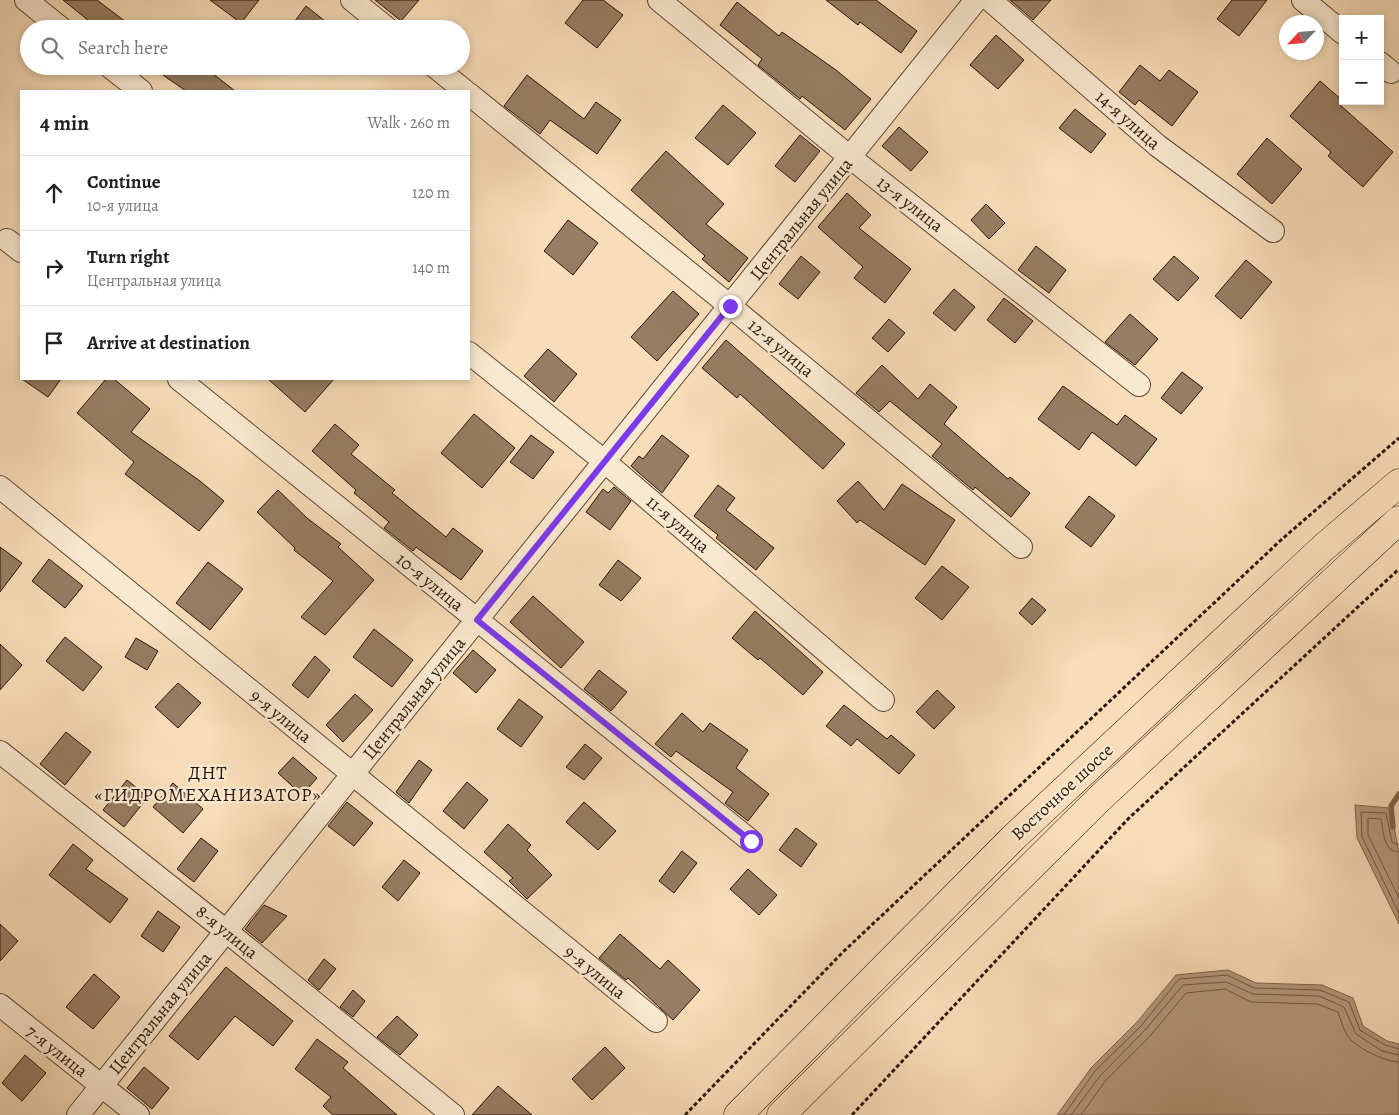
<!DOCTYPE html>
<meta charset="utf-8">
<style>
:root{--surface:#fff;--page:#f2f2f2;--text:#222;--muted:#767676;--line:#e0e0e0}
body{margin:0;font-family:Alegreya,serif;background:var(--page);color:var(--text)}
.controls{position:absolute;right:15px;top:15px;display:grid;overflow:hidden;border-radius:0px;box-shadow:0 2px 8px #0003}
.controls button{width:45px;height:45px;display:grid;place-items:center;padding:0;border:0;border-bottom:1px solid var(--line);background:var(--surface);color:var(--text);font:25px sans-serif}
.compass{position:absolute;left:1279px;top:15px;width:45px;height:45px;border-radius:50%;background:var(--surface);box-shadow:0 2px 8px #0003;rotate:244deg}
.stop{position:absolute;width:15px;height:15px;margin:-11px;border:4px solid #7c3aed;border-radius:50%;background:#fff}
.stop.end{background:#7c3aed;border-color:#fff;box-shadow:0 1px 5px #0008}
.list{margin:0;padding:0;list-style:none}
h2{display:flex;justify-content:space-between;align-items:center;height:65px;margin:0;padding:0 20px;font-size:21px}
h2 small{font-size:16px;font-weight:400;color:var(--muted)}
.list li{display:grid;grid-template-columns:32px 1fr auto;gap:15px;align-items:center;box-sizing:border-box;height:75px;padding:0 20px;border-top:1px solid var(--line)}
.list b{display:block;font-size:19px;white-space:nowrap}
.list p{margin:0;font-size:16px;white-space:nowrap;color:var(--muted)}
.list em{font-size:16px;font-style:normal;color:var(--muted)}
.icon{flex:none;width:28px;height:28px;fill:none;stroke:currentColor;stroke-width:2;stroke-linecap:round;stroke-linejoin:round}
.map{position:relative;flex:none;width:1399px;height:1115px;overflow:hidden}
.search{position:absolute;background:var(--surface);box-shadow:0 2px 8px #0003;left:20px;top:20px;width:450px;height:55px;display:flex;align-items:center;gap:12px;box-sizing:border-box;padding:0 18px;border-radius:28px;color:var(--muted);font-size:19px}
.panel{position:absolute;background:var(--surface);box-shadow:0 2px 8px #0003;left:20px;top:90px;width:450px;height:290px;border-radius:0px}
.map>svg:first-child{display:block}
.water{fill:#b3997b;stroke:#7d644c}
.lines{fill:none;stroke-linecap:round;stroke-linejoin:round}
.shore{stroke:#705640;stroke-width:1}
.stream{stroke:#7d644c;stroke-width:5.5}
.building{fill:#967d63;stroke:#2c1406}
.minor-casing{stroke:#5f4632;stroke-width:24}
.trunk-casing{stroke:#2c1406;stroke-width:29}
.path{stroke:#2c1406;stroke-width:3;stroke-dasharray:4 2.5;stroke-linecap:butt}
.minor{stroke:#fae9d1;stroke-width:22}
.trunk{stroke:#f8ddb8;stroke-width:28}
.route{stroke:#7c3aed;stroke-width:6}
.labels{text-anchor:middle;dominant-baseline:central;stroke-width:4.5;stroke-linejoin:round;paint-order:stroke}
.street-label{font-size:18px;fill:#2c1406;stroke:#fae9d1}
.neighbourhood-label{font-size:19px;letter-spacing:1px;fill:#2c1406;stroke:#fae9d1}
</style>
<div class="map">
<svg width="1399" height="1115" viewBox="0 0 1399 1115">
<rect width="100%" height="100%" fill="#f8ddb8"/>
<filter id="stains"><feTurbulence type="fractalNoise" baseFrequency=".004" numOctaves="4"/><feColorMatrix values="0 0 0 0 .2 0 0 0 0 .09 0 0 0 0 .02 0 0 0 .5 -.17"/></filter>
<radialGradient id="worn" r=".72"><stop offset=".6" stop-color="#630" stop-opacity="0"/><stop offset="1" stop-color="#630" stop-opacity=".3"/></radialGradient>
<path class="water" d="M1355,805L1390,808L1399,852V924L1357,838Z
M1228,970L1256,983L1322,985L1353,998L1363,1026L1387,1041L1399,1044V1115H1057L1091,1068L1137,1022L1176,975Z"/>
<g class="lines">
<path class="shore" d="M1399,845L1392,842L1386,813L1361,812L1362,837L1399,913
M1399,852C1382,851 1384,831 1381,819L1368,818V835L1399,898
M1064,1115L1095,1071L1141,1026L1179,979L1227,975L1254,988L1320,990L1349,1002L1360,1030L1385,1045L1399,1049
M1071,1115L1100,1076L1145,1030L1183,985L1226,982L1253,994L1319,996L1344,1007L1356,1034L1382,1051L1399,1055
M1081,1115L1106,1080L1151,1035L1186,993L1225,989L1251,1002L1317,1004L1338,1012C1341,1020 1343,1028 1347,1035C1354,1047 1385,1062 1399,1062"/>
<path class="stream" d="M1393,827L1391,806L1399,794"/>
</g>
<path class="building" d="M63,0H97L135,29H99Z
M210,0H259L241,23Z
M375,0H419L401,21Z
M583,0H603L623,15L597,48L565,23Z
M826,0H876L917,31L901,53L860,22L858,25Z
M1010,0H1051L1033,20Z
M1232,0H1267L1239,36L1217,19Z
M737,2L779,36L782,32L836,70L871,99L845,130L802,96L800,99L758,65L762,59L720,25Z
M306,6L335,29H289Z
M996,35L1024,60L998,89L970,65Z
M1140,65L1160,81L1169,70L1198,92L1172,126L1139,100L1135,105L1119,92Z
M150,66H203L235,91H186Z
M527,75L584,119L596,102L621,120L597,154L550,120L540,134L504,106Z
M1320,81L1343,101L1340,105L1393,152L1363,187L1328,156L1331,152L1290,116Z
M723,105L756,133L728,165L695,138Z
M1075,109L1106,134L1091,153L1059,128Z
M899,127L928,152L911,171L882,146Z
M800,135L820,151L795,182L775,166Z
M1267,138L1302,169L1272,204L1237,174Z
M666,151L724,204L706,224L748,258L729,282L702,259L705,256L631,190Z
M847,193L871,215L859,228L911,269L885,303L854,278L863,267L818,227Z
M986,204L1005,223L989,239L971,220Z
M568,220L598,243L573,275L544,251Z
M1036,246L1066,270L1049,293L1018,270Z
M801,256L820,272L798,299L779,284Z
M1174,256L1199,278L1178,301L1153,279Z
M1246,260L1272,282L1241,319L1215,296Z
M954,289L975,307L955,331L933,313Z
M673,291L699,314L657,361L631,337Z
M1004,298L1033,321L1015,343L987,320Z
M1130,314L1158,339L1135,365L1105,342Z
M889,319L905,333L888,352L872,338Z
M726,340L845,444L823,469L740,394L737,398L702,368Z
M548,349L577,374L554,402L524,376Z
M882,365L918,399L930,384L957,407L944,424L1008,479L1010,477L1030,493L1011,517L975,487L973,490L932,456L942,444L890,401L879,412L856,393Z
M1182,372L1203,388L1181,414L1161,398Z
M22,379H61L48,397Z
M106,379H114L150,409L131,432L200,481L224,501L199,531L125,474L134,462L77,413Z
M268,379H334L305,412Z
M1063,386L1117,425L1125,415L1157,439L1136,466L1092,432L1079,450L1038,419Z
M474,414L515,448L482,488L441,453Z
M335,424L359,445L351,454L395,490L392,493L446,537L453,528L483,551L461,580L416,547L413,551L384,528L389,522L354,493L356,490L312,451Z
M531,435L554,452L533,479L510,462Z
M662,435L689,456L662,493L631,466L639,456L643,459Z
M858,481L884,510L902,484L955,520L925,565L860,520L857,523L837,501Z
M718,485L735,498L726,510L774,548L756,570L716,538L718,535L694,516Z
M614,487L631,501L610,530L586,512L603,489L608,493Z
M278,490L307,518L341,544L338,547L374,580L325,635L301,617L333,581L294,550L295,548L257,512Z
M1089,496L1115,516L1091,547L1065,527Z
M0,547L22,563L0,592Z
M49,559L83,586L65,608L32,581Z
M618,560L641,578L621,601L599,585Z
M208,562L243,589L210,630L176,603Z
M942,566L969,587L942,620L915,598Z
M533,596L584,642L561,668L510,622Z
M1032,598L1046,610L1032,625L1019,613Z
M755,611L823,672L803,695L760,658L758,660L732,638Z
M374,629L413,660L392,687L353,657Z
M65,637L102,667L83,691L46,661Z
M136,638L158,651L147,670L125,657Z
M0,644L22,665L0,690Z
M473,650L496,670L476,693L453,673Z
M315,656L330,670L308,698L292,685Z
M599,670L627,692L611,711L584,689Z
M178,683L201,703L178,728L155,707Z
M937,690L955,707L934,729L916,712Z
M355,694L373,710L343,742L326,725Z
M519,699L543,717L521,747L497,729Z
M844,705L887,739L891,735L915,755L899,774L857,739L851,746L826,726Z
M682,713L703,732L710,723L748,750L736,768L769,794L748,821L725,803L733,792L676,751L671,757L655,744Z
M66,732L91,752L65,785L40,764Z
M585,744L602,758L584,780L566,767Z
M293,757L317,778L302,795L278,773Z
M419,760L432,770L409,803L396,792Z
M127,780L148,797L124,827L103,810Z
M467,782L488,800L464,829L443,811Z
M173,783L203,809L183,833L153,807Z
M347,802L373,823L354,846L328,826Z
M584,802L616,831L598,850L566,822Z
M508,824L531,845L527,850L552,875L527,899L509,881L513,878L484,852Z
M796,828L817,844L801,867L779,850Z
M201,838L218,851L194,882L177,869Z
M73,844L93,860L86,869L128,899L110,923L49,875Z
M682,851L697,863L674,893L659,881Z
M404,860L420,873L398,901L382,887Z
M748,869L777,895L759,915L730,889Z
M264,905L287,916L262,943L245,929Z
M158,911L180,927L163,952L141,936Z
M0,924L18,941L0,961Z
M620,934L660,969L668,960L700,990L673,1020L628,978L626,980L599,958Z
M324,959L336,969L319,990L308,980Z
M226,967L293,1021L273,1046L235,1016L198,1060L169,1036Z
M94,974L120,997L93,1029L66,1007Z
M353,990L365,1001L353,1017L340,1007Z
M397,1016L418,1035L400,1055L377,1037Z
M317,1039L348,1062L343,1068L397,1115H333L323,1106L331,1097L295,1069Z
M605,1047L625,1068L592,1100L572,1079Z
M25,1055L46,1073L22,1101L2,1083Z
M144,1067L169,1088L152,1109L127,1088Z
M498,1086L532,1115H472Z"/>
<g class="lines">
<g class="minor-casing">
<path id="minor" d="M26,0L62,29
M352,0L388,29
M659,0L851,158L1139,385
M990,0L1158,146L1273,231
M1303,0L1343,33
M1380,63L1391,72
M109,66L141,91
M434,66L465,91
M469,94L730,306L1021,547
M7,240L21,251
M469,353L604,461L883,700
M179,379L751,841
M0,487L656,1021
M0,752L226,931L453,1115
M0,1005L138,1115
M78,1115L976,0"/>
</g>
<g class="trunk-casing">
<path id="trunk" d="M738,1115L1013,838L1324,547L1399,483
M781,1115L1099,799L1399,520"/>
</g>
<path class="path" d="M685,1115L843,952L1281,540L1399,438
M852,1115L1129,818L1399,569"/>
<use href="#minor" class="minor"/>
<use href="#trunk" class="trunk"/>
</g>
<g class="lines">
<path class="route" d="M730,306L477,620L751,841"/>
</g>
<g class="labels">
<g class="street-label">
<text transform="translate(1128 120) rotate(41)">14-я улица</text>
<text transform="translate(910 204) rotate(38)">13-я улица</text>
<text transform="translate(801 219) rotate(-51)">Центральная улица</text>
<text transform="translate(781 348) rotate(40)">12-я улица</text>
<text transform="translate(678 524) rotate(41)">11-я улица</text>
<text transform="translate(430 582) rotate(39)">10-я улица</text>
<text transform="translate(414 698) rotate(-51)">Центральная улица</text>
<text transform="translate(281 716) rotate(39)">9-я улица</text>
<text transform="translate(1062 792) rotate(-43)">Восточное шоссе</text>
<text transform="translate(227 932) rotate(39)">8-я улица</text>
<text transform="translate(595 972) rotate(39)">9-я улица</text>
<text transform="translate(160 1013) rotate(-51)">Центральная улица</text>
<text transform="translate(57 1051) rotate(38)">7-я улица</text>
</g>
<g class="neighbourhood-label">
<text x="208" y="773">ДНТ<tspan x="208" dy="22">«ГИДРОМЕХАНИЗАТОР»</tspan></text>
</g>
</g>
<rect width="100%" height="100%" filter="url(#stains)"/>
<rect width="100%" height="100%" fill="url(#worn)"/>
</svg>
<div class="controls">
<button>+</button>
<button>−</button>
</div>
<svg class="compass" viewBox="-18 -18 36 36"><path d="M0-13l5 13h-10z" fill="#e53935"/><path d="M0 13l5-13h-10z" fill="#767676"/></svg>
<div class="stop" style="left:751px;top:841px"></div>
<div class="stop end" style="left:730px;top:306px"></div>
<div class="search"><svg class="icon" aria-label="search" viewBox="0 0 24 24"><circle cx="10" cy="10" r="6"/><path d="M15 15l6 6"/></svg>Search here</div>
<section class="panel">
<h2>4 min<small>Walk · 260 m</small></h2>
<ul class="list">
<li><svg class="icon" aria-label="ahead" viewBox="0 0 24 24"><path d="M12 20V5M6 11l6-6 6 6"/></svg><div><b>Continue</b><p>10-я улица</p></div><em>120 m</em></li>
<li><svg class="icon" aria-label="right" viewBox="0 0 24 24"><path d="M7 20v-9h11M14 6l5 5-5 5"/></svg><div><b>Turn right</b><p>Центральная улица</p></div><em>140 m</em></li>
<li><svg class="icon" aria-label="arrive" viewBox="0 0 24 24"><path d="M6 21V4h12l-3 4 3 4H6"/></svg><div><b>Arrive at destination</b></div></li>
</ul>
</section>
</div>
